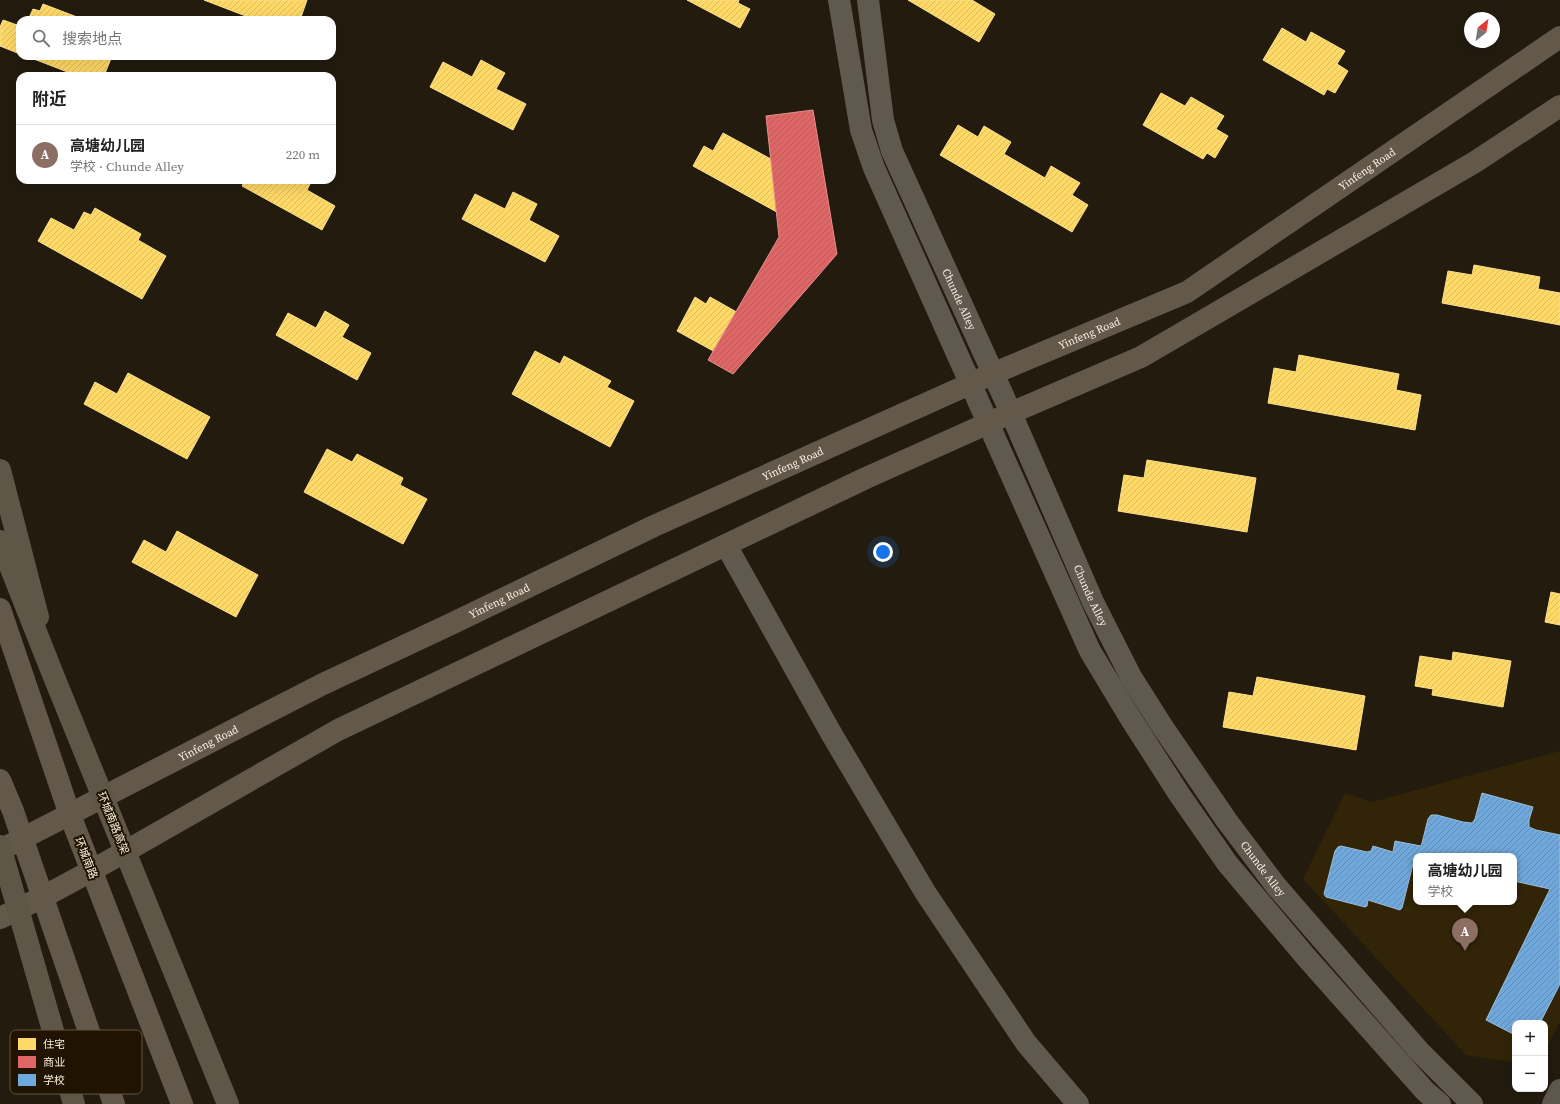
<!DOCTYPE html>
<html lang="zh">
<meta charset="utf-8">
<style>
:root{--surface:#fff;--page:#f6f6f6;--text:#222;--muted:#767676;--line:#e0e0e0;--accent:#111827}
body{margin:0;font-family:"Source Serif 4","Noto Sans SC",serif;background:var(--page);color:var(--text)}
.controls{position:absolute;right:12px;bottom:12px;display:grid;overflow:hidden;border-radius:8px;box-shadow:0 4px 16px #0002}
.controls button{width:36px;height:36px;display:grid;place-items:center;padding:0;border:0;border-bottom:1px solid var(--line);background:var(--surface);color:var(--text);font:20px sans-serif}
.compass{position:absolute;left:1464px;top:12px;width:36px;height:36px;border-radius:50%;background:var(--surface);box-shadow:0 4px 16px #0002;rotate:30deg}
.you{position:absolute;left:883px;top:552px;width:14px;height:14px;margin:-10px;border:3px solid #fff;border-radius:50%;background:#1a73e8;box-shadow:0 0 0 6px #1a73e833}
.badge{display:grid;place-items:center;width:26px;height:26px;border-radius:50%;background:var(--accent);color:#fff;font-size:13px;font-weight:700}
.pin{position:absolute;translate:-50% -33px;filter:drop-shadow(0 1px 2px #0008)}
.pin::after{content:'';position:absolute;top:21px;width:14px;height:12px;background:inherit;clip-path:polygon(0 0,100% 0,50% 100%)}
.popup{position:absolute;left:1413px;top:853px;width:104px;height:52px;box-sizing:border-box;display:grid;place-content:center;border-radius:8px;background:var(--surface);filter:drop-shadow(0 1px 3px #0005);font-size:13px;white-space:nowrap;color:var(--muted)}
.popup b{font-size:15px;color:var(--text)}
.popup::after{content:'';position:absolute;left:50%;top:100%;margin-left:-8px;border:8px solid transparent;border-top-color:var(--surface)}
.list{margin:0;padding:0;list-style:none}
h2{display:flex;justify-content:space-between;align-items:center;height:52px;margin:0;padding:0 16px;font-size:17px}
h2 small{font-size:13px;font-weight:400;color:var(--muted)}
.list li{display:grid;grid-template-columns:26px 1fr auto;gap:12px;align-items:center;box-sizing:border-box;height:60px;padding:0 16px;border-top:1px solid var(--line)}
.list b{display:block;font-size:15px;white-space:nowrap}
.list p{margin:0;font-size:13px;white-space:nowrap;color:var(--muted)}
.list em{font-size:13px;font-style:normal;color:var(--muted)}
.icon{flex:none;width:22px;height:22px;fill:none;stroke:currentColor;stroke-width:2;stroke-linecap:round;stroke-linejoin:round}
.map{position:relative;flex:none;width:1560px;height:1104px;overflow:hidden}
.search{position:absolute;background:var(--surface);box-shadow:0 4px 16px #0002;left:16px;top:16px;width:320px;height:44px;display:flex;align-items:center;gap:10px;box-sizing:border-box;padding:0 14px;border-radius:12px;color:var(--muted);font-size:15px}
.panel{position:absolute;background:var(--surface);box-shadow:0 4px 16px #0002;left:16px;top:72px;width:320px;height:112px;border-radius:12px}
.map>svg:first-child{display:block}
.built{fill:#322407;fill-rule:evenodd}
.homes{fill:url(#homes-hatch);stroke:#fde08c}
.shops{fill:url(#shops-hatch);stroke:#e88f8c}
.schools{fill:url(#schools-hatch);stroke:#98bede}
.lines{fill:none;stroke-linecap:round;stroke-linejoin:round}
.minor{stroke:#60594d;stroke-width:22}
.major{stroke:#62594a;stroke-width:22}
.highway{stroke:#5e5647;stroke-width:22}
.highway-bridge{stroke:#5e5647;stroke-width:22}
.labels{text-anchor:middle;dominant-baseline:central;stroke-width:4;stroke-linejoin:round;paint-order:stroke}
.street-label{font-size:11px;fill:#f9f0e3;stroke:#201400}
.key{fill:#201400;stroke:#615644;stroke-width:1}
.key-label{font-size:11px;fill:#f9f0e3}
</style>
<div class="map">
<svg width="1560" height="1104" viewBox="0 0 1560 1104">
<defs>
<pattern id="homes-hatch" width="6" height="6" patternUnits="userSpaceOnUse"><rect width="6" height="6" fill="#ffd966"/><path d="M-1 1l2-2M0 6l6-6M5 7l2-2" fill="none" stroke="#dbbc5f"/></pattern>
<pattern id="shops-hatch" width="6" height="6" patternUnits="userSpaceOnUse"><rect width="6" height="6" fill="#e06666"/><path d="M-1 1l2-2M0 6l6-6M5 7l2-2" fill="none" stroke="#b35d5c"/></pattern>
<pattern id="schools-hatch" width="6" height="6" patternUnits="userSpaceOnUse"><rect width="6" height="6" fill="#6fa8dc"/><path d="M-1 1l2-2M0 6l6-6M5 7l2-2" fill="none" stroke="#648bae"/></pattern>
</defs>
<rect width="100%" height="100%" fill="#221b0e"/>
<path class="built" d="M1560,751V1022L1545,1050V1023H1515V1063L1466,1055L1303,879L1345,793L1372,802ZM1416,856H1514V902H1416Z"/>
<path class="homes" d="M204,0H307L300,20H256Z
M687,0H739L738,3L750,9L740,28Z
M908,0H972L995,14L979,42Z
M43,4L85,20H28L33,9L40,11Z
M3,20L20,26V54L0,46V27Z
M1282,28L1306,42L1311,32L1345,51L1337,64L1348,71L1335,93L1327,89L1324,95L1263,60Z
M26,56H112L104,76H78Z
M481,60L505,73L496,89L526,104L513,130L430,87L443,62L472,77Z
M1161,93L1185,106L1191,97L1224,116L1216,129L1228,136L1215,158L1207,153L1203,159L1143,125Z
M958,125L978,137L984,126L1011,142L1004,154L1045,178L1051,166L1080,183L1072,195L1088,205L1072,232L940,155Z
M723,133L826,189L815,210L825,215L815,233L693,166L704,146L713,151Z
M245,180H312L307,190L335,206L322,230L242,186Z
M513,192L537,204L529,220L559,236L545,262L462,219L475,194L505,209Z
M95,208L141,234L138,240L166,256L142,299L38,241L51,218L74,230L84,212L91,215Z
M1474,265L1540,277L1538,289L1560,293V325L1442,303L1448,271L1472,275Z
M695,297L706,304L710,297L749,319L746,324L754,328L735,363L677,331Z
M325,311L349,325L342,337L371,353L357,380L276,335L288,313L316,328Z
M535,351L560,364L564,356L611,381L607,387L634,401L610,447L512,394Z
M1299,355L1399,374L1396,390L1421,395L1415,430L1268,403L1274,368L1296,372Z
M128,373L210,417L187,459L84,404L95,382L117,394Z
M327,449L352,462L357,454L403,478L400,485L427,499L403,544L304,492Z
M1147,460L1256,478L1247,532L1118,511L1124,475L1144,478Z
M177,531L258,575L236,617L132,562L144,540L166,552Z
M1551,592L1560,594V625L1545,622Z
M1453,652L1511,661L1503,707L1432,695L1433,689L1415,686L1420,656L1452,661Z
M1257,677L1365,696L1356,750L1223,727L1229,692L1253,696Z"/>
<path class="shops" d="M813,110L837,254L733,374L708,360L779,237L766,116Z"/>
<path class="schools" d="M1482,793L1533,807L1529,820V827L1536,830L1560,835V984L1540,1023H1515V1035L1486,1020L1550,889L1514,881V856H1416V865L1413,864L1402,908L1400,910L1368,900L1367,906L1365,907L1326,897L1324,894L1335,851L1338,847L1341,846L1367,852L1371,851L1373,846L1393,852L1395,841L1421,846L1422,843L1428,819L1431,815H1437L1463,822L1472,823L1475,819Z"/>
<g class="lines">
<g class="minor">
<path d="M839,0L861,130L874,168L1090,651L1131,719L1179,794L1227,863L1306,957L1425,1091L1440,1104"/>
<path id="s1" d="M868,0L883,120L892,151L1011,413L1093,602L1131,677L1162,726L1227,821L1276,886L1419,1051L1472,1104"/>
<path d="M726,545L831,733L925,892L1026,1043L1078,1104"/>
<path d="M1553,1104L1560,1090"/>
</g>
<g class="major">
<path d="M0,609L70,815L182,1104"/>
<path d="M0,780L13,811L114,1104"/>
<path id="s2" d="M0,850L323,684L451,624L654,526L992,374L1187,292L1560,37"/>
<path d="M0,918L43,897L91,871L338,730L866,478L1011,413L1141,357L1475,162L1560,106"/>
</g>
<path class="highway" d="M0,470L38,617"/>
<path class="highway-bridge" d="M0,541L54,677L228,1104
M0,846L74,1104"/>
</g>
<g class="labels">
<g class="street-label">
<text stroke="none"><textPath href="#s2" startOffset="1530">Yinfeng Road</textPath></text>
<text stroke="none"><textPath href="#s1" startOffset="316">Chunde Alley</textPath></text>
<text stroke="none"><textPath href="#s2" startOffset="1206">Yinfeng Road</textPath></text>
<text stroke="none"><textPath href="#s2" startOffset="882">Yinfeng Road</textPath></text>
<text stroke="none"><textPath href="#s1" startOffset="640">Chunde Alley</textPath></text>
<text stroke="none"><textPath href="#s2" startOffset="558">Yinfeng Road</textPath></text>
<text stroke="none"><textPath href="#s2" startOffset="234">Yinfeng Road</textPath></text>
<text transform="translate(113 823) rotate(68)">环城南路高架</text>
<text transform="translate(86 858) rotate(69)">环城南路</text>
<text stroke="none"><textPath href="#s1" startOffset="964">Chunde Alley</textPath></text>
</g>
</g>
<rect x="10" y="1030" width="132" height="64" rx="6" class="key"/>
<rect x="18" y="1038" width="18" height="12" fill="#ffd966"/>
<rect x="18" y="1056" width="18" height="12" fill="#e06666"/>
<rect x="18" y="1074" width="18" height="12" fill="#6fa8dc"/>
<g class="key-label">
<text x="43" y="1048">住宅</text>
<text x="43" y="1066">商业</text>
<text x="43" y="1084">学校</text>
</g>
</svg>
<div class="controls">
<button>+</button>
<button>−</button>
</div>
<svg class="compass" viewBox="-18 -18 36 36"><path d="M0-13l5 13h-10z" fill="#e53935"/><path d="M0 13l5-13h-10z" fill="#767676"/></svg>
<div class="you"></div>
<div class="pin badge" style="left:1465px;top:951px;background:#8d6e63">A</div>
<div class="popup"><b>高塘幼儿园</b>学校</div>
<div class="search"><svg class="icon" aria-label="search" viewBox="0 0 24 24"><circle cx="10" cy="10" r="6"/><path d="M15 15l6 6"/></svg>搜索地点</div>
<section class="panel">
<h2>附近<small></small></h2>
<ul class="list">
<li><span class="badge" style="background:#8d6e63">A</span><div><b>高塘幼儿园</b><p>学校 · Chunde Alley</p></div><em>220 m</em></li>
</ul>
</section>
</div>
